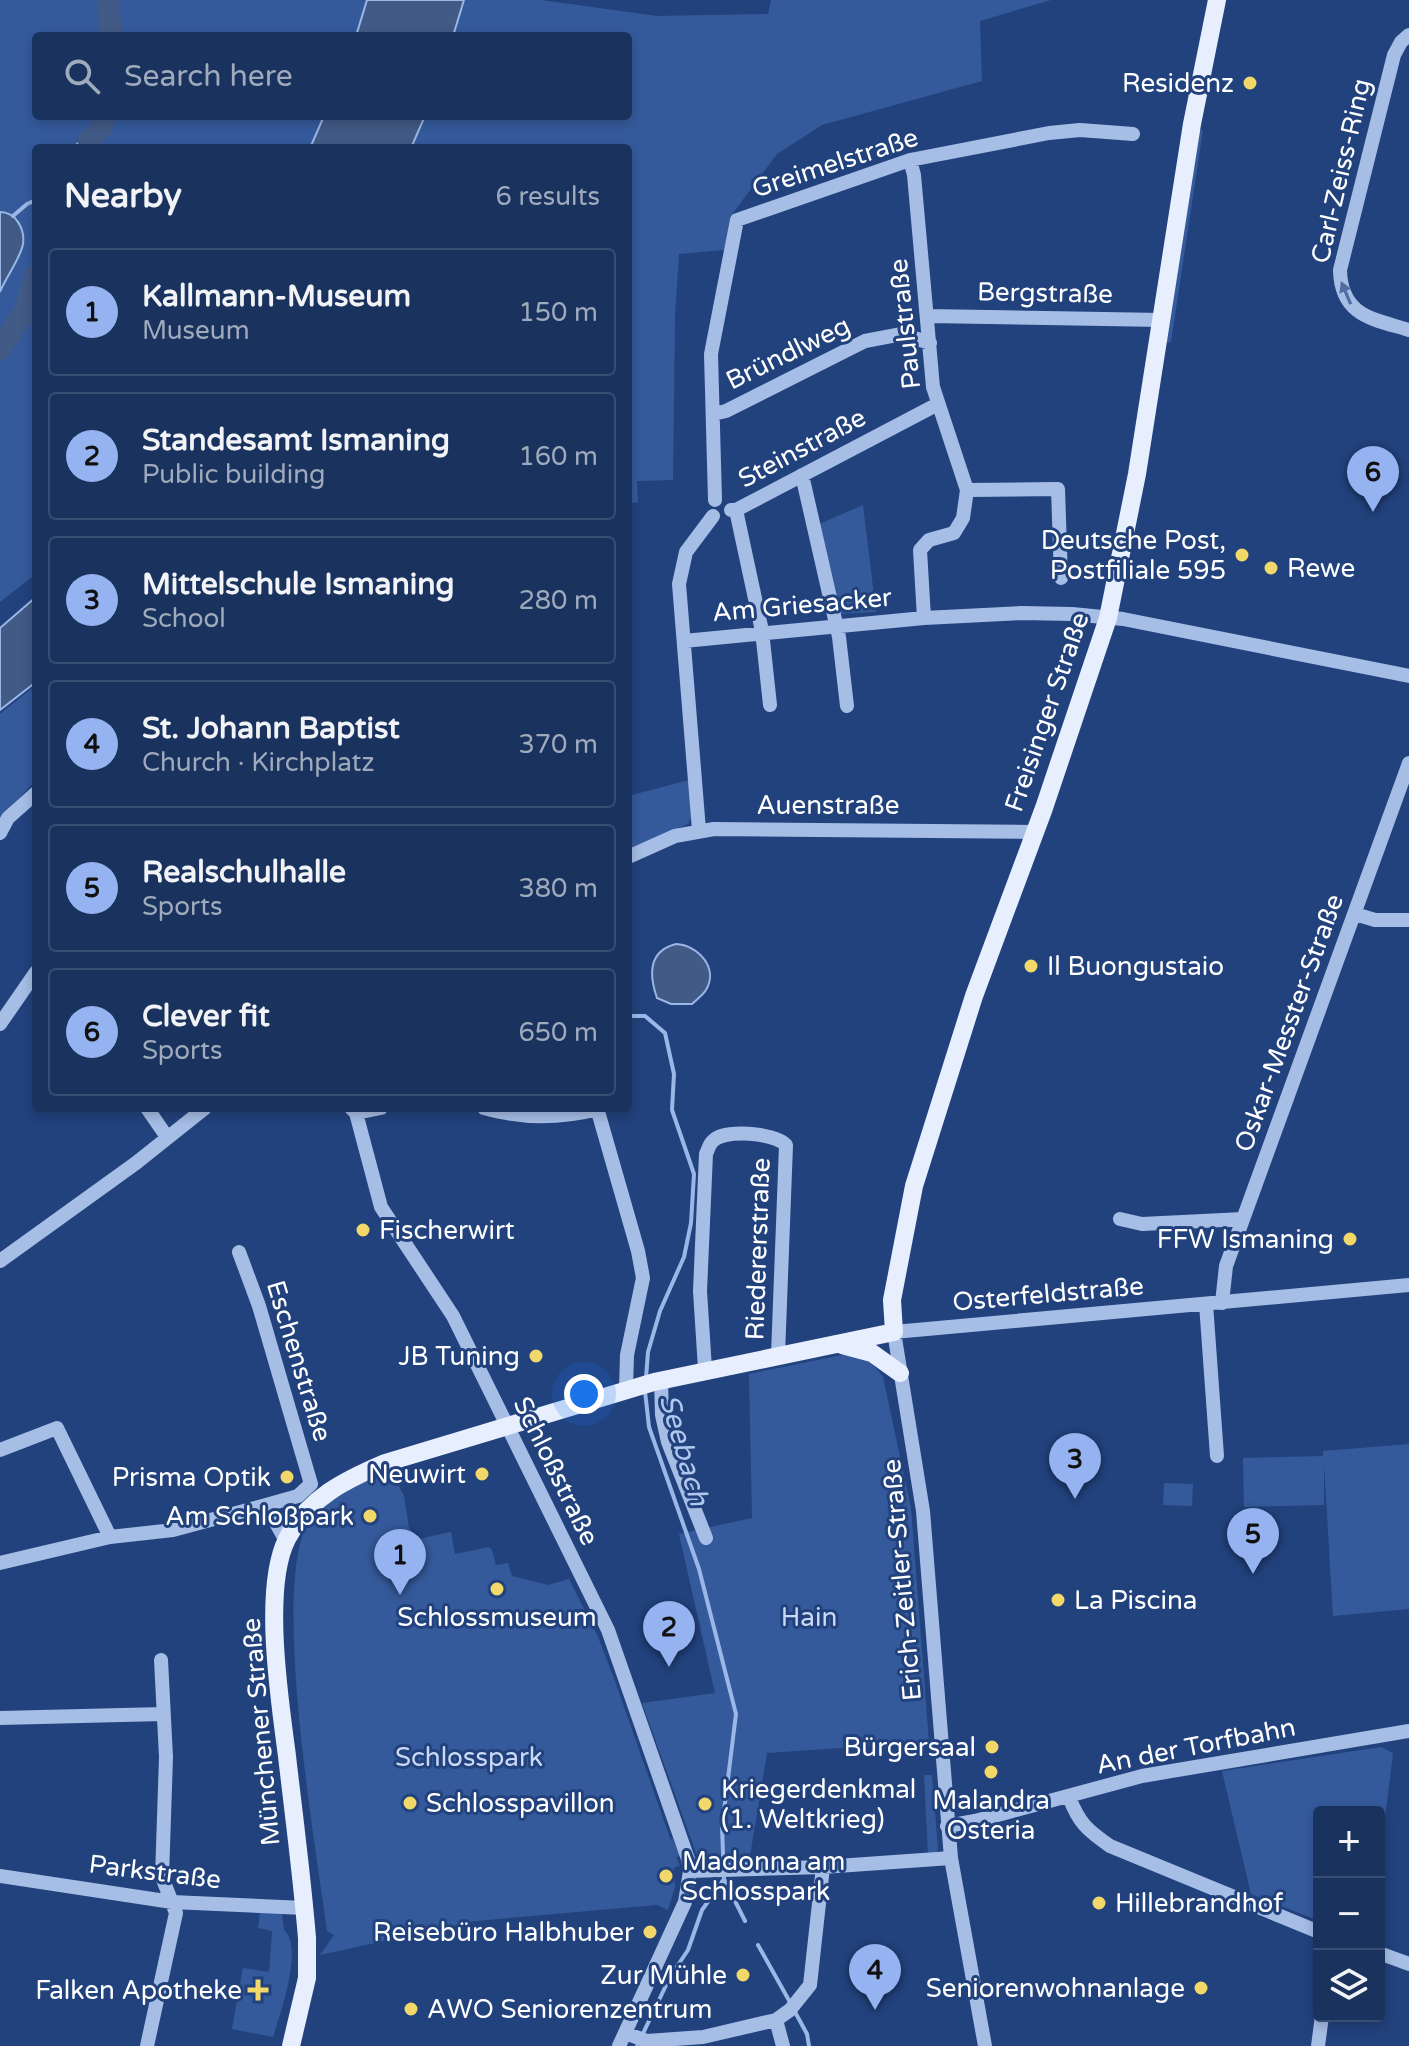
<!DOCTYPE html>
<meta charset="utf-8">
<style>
:root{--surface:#1a325e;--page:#233a64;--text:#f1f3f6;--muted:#9faabc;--line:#384d73;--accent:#95b2f1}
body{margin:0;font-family:"Varela Round",sans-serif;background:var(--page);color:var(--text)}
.controls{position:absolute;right:24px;bottom:24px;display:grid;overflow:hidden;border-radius:8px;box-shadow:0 4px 12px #0003}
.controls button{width:72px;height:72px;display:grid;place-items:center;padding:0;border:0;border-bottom:2px solid var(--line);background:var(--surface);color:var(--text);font:40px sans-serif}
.you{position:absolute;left:584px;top:1394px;width:28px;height:28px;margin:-20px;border:6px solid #fff;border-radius:50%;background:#1a73e8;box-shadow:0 0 0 12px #1a73e833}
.badge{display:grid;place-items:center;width:52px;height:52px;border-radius:50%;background:var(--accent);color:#111;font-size:26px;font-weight:700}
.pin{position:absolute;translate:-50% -66px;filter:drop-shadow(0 2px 4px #0008)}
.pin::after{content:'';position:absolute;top:42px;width:28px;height:24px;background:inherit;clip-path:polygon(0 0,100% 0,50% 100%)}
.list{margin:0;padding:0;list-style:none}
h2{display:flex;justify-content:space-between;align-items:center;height:104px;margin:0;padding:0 32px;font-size:34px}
h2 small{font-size:26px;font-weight:400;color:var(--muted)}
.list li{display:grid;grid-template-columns:52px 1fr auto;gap:24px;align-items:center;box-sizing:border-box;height:128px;margin:0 16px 16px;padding:0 16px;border:2px solid var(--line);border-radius:8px}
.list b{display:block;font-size:30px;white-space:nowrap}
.list p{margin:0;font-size:26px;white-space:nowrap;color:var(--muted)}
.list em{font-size:26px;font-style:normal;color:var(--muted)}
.icon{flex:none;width:44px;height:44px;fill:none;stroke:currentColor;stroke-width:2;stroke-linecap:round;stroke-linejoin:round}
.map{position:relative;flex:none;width:1409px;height:2046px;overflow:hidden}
.search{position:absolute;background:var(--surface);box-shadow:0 4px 12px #0003;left:32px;top:32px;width:600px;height:88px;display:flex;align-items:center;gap:20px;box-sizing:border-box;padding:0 28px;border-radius:8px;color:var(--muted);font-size:30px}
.panel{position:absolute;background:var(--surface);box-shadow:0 4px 12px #0003;left:32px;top:144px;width:600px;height:968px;border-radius:8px}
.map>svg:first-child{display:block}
.green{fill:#355a9b}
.water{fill:#425a86;stroke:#9ab7e7;stroke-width:2}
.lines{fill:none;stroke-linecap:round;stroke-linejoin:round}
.stream{stroke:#9ab7e7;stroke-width:4}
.river{stroke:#425a86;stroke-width:22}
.minor{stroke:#a6bde6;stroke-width:14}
.major{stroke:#e7eefd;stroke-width:18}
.oneway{fill:#506da2}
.poi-dot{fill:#f2d769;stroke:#22427d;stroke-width:3}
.labels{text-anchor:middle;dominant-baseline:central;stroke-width:6;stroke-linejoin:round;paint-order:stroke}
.poi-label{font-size:26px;fill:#fff;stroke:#22427d;text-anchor:end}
.street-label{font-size:26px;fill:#fff;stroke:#22427d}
.park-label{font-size:26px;fill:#cad9f5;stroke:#22427d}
.water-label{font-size:28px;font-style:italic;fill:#b1c8ee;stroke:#22427d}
</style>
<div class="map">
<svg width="1409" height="2046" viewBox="0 0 1409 2046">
<rect width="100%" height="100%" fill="#22427d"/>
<path class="green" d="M0,0H367L356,36H36V116H324L310,148H36V574L0,602V292L23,244L8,212H0Z
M465,0H541L657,16L768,14L771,0H1051L980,21L982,81L822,125L777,154L733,213L724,250L679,254L675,315L673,480L637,481L638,502L628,504V148H412L426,116H628V36H453Z
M1203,130L1171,342L1166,343L1197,131Z
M863,505L876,612L838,614L817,525Z
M36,685V780L0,819V714Z
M689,780L691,818L688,824L628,849V796Z
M847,1354C863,1355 874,1364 883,1377L911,1508L929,1742L767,1753L749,1862L700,1864L642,1703L715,1693L679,1534L752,1518L749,1374Z
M1409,1444V1609L1333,1616L1324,1463V1505L1244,1507L1243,1458L1323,1456V1451Z
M395,1468L399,1486L404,1496L409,1528L418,1539L451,1532L455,1554L489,1547L492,1550L496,1565L508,1563L512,1576L548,1585L569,1579L598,1637L616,1684L671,1841L672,1838L681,1856L676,1857L680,1866L674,1867L675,1887L668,1910L657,1905L475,1921L320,1955L334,1935L327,1931C317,1851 267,1574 312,1516C331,1490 367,1481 395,1468Z
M1164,1483L1193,1484L1192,1506L1163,1505Z
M1381,1747L1393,1753L1379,1865V1812H1319V1921L1251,1894L1222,1771Z
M924,1775H932L938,1849L936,1853L928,1854Z
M260,1913H282L284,1930C304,1946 280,2015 273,2037L232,2029L243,1968L269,1972L272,1931L258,1928Z"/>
<path class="water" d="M367,0H464L453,36H356Z
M324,116H425L411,148H310Z
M0,212C16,212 25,229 23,244C21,257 5,279 0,292Z
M36,597V682L0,710V628Z
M676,944C698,945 719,968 706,990C703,995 696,1000 692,1004H671L657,998C649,975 648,951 676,944Z"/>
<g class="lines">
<path class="stream" d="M74,148L81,142L89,141
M13,216L27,204L36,200
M628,1016H645L665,1033L674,1074L672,1110L694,1174L691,1223L684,1257L660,1311L648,1352L646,1378
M645,1391L649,1427L699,1569L736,1714L722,1827L724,1879L745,1921
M758,1945L791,2004
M795,2012L807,2034L809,2046
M637,2046L670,1977L688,1950L702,1910L724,1879"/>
<path class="river" d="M108,0L111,36
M89,148V141L101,128L105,116
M0,349L24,313L36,275"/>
<path class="minor" d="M1409,35L1401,42L1394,55L1340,270C1341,316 1373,319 1409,330
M910,160L914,175L933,387L967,490L1058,489L1061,578
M928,316L1162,320
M713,414L726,411L865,341L902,334L930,343
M802,475L839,637L847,706
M715,500L711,354L737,220L910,160L1049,133L1080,130L1133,134
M731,510H736L938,404
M736,510L762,631L770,705
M924,618L920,550L929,540L954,533L963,518L967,490
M684,641L924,618L1021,613L1072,614L1123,619L1409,676
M699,830L679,584L686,552L713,516
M0,833L8,818L36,793
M628,857L675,836L714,829L1034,832
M1355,914L1375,920H1409
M0,1024L36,972
M147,1108L167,1137
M351,1108L356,1113L381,1207L453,1316L608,1630L688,1859L690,1871L685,1902L619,2046
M484,1108C522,1119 559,1119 598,1109
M597,1108L638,1251L643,1278L627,1355L626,1389
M356,1113L381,1108
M1120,1219L1142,1224L1243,1219
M239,1252L259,1306L311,1484L298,1496L266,1505
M0,1261L136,1163L205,1108
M1222,1303L1226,1266L1409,763
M1206,1304L1217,1456
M705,1369L700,1291L706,1154C708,1150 709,1145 712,1142C723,1128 775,1133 786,1145L778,1355
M661,1380L662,1415L668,1442L706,1538
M0,1450L57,1428L110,1537
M0,1563L110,1537L173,1530L266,1505L286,1541
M0,1718L163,1714
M1069,1797C1079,1823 1087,1830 1110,1846L1319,1932
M947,1826L975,1821L1142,1776L1409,1731
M690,1871L823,1867L951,1858
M0,1876L172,1902L305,1908
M1379,1953L1409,1964
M776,2020L783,2046
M625,2033L647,2041L703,2037L776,2020L790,2010L810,1985L823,1867
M147,2046L176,1913L162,1877L166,1757L161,1660
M985,2046L951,1858L923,1511L894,1332L1409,1285
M1318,2046L1322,2016"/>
<path class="major" d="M842,1345L872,1353L900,1373
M291,2046L307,1978V1938C302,1877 294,1817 287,1756C280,1702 262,1588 287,1539C308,1498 345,1480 385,1463L654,1382L894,1332L892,1300L914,1186L974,996L1044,808L1108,618L1137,474L1192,124L1217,0"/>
</g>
<defs><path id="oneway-solid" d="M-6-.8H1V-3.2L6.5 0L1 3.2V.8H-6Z" transform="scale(2)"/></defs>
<use class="oneway" href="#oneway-solid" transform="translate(1346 293) rotate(-113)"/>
<g class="poi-dot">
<circle cx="1250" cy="83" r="8"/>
<circle cx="1242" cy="555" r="8"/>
<circle cx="1271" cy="568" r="8"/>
<circle cx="1031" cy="966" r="8"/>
<circle cx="363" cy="1230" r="8"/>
<circle cx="1350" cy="1239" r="8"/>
<circle cx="536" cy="1356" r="8"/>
<circle cx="482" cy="1474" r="8"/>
<circle cx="287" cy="1477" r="8"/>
<circle cx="370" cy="1516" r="8"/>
<circle cx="497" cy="1589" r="8"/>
<circle cx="1058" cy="1600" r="8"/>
<circle cx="992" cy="1747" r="8"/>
<circle cx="991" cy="1772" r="8"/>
<circle cx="410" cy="1803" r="8"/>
<circle cx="705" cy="1804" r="8"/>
<circle cx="666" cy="1876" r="8"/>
<circle cx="1099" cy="1903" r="8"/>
<circle cx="650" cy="1932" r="8"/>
<circle cx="743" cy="1975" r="8"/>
<circle cx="1201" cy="1988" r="8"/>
<path d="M254 1978h8v8h8v8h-8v8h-8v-8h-8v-8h8z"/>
<circle cx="411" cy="2009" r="8"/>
</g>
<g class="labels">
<g class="poi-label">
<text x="1234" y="83">Residenz</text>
<text x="1226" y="540">Deutsche Post,<tspan x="1226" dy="30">Postfiliale 595</tspan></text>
<text x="1287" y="568" text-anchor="start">Rewe</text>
<text x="1047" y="966" text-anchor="start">Il Buongustaio</text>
<text x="379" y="1230" text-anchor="start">Fischerwirt</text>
<text x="1334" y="1239">FFW Ismaning</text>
<text x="520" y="1356">JB Tuning</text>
<text x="466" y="1474">Neuwirt</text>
<text x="271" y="1477">Prisma Optik</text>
<text x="354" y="1516">Am Schloßpark</text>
<text x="1074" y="1600" text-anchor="start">La Piscina</text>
<text x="497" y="1617" text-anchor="middle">Schlossmuseum</text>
<text x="976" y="1747">Bürgersaal</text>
<text x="721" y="1789" text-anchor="start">Kriegerdenkmal<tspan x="721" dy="30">(1. Weltkrieg)</tspan></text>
<text x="991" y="1800" text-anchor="middle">Malandra<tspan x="991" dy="30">Osteria</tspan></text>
<text x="426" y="1803" text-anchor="start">Schlosspavillon</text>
<text x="682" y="1861" text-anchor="start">Madonna am<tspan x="682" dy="30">Schlosspark</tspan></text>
<text x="1115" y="1903" text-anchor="start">Hillebrandhof</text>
<text x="634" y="1932">Reisebüro Halbhuber</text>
<text x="727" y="1975">Zur Mühle</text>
<text x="1185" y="1988">Seniorenwohnanlage</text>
<text x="242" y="1990">Falken Apotheke</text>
<text x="427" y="2009" text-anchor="start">AWO Seniorenzentrum</text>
</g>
<g class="street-label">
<text transform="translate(835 163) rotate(-18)">Greimelstraße</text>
<text transform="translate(1341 171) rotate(-77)">Carl-Zeiss-Ring</text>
<text transform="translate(1045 293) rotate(1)">Bergstraße</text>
<text transform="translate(905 324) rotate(-96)">Paulstraße</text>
<text transform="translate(788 353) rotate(-26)">Bründlweg</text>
<text transform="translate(802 448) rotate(-28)">Steinstraße</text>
<text transform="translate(802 605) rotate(-5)">Am Griesacker</text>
<text transform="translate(1047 712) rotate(-71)">Freisinger Straße</text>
<text x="828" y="805">Auenstraße</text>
<text transform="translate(1289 1023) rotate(-70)">Oskar-Messter-Straße</text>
<text transform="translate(758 1249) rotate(-88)">Riedererstraße</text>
<text transform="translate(1048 1294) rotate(-5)">Osterfeldstraße</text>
<text transform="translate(299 1361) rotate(73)">Eschenstraße</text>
<text transform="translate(556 1471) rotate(64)">Schloßstraße</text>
<text transform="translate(902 1580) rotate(-95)">Erich-Zeitler-Straße</text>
<text transform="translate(261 1732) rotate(-95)">Münchener Straße</text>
<text transform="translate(1196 1746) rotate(-11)">An der Torfbahn</text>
<text transform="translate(155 1872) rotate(7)">Parkstraße</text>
</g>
<g class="park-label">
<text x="809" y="1617">Hain</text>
<text x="469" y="1757">Schlosspark</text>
</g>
<g class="water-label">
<text transform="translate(684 1450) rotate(74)">Seebach</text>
</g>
</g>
</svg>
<div class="controls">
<button>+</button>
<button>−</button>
<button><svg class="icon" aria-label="layers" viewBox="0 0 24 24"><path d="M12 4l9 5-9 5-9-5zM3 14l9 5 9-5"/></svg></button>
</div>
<div class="you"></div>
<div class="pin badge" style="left:400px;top:1595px">1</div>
<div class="pin badge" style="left:669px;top:1667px">2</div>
<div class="pin badge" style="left:1075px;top:1499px">3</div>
<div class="pin badge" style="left:875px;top:2010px">4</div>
<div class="pin badge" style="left:1253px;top:1574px">5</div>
<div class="pin badge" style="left:1373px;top:512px">6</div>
<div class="search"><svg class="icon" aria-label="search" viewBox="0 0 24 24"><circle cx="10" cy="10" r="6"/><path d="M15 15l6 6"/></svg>Search here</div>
<section class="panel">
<h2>Nearby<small>6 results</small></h2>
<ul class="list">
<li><span class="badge">1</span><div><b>Kallmann-Museum</b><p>Museum</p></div><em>150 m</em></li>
<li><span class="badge">2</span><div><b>Standesamt Ismaning</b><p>Public building</p></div><em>160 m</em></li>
<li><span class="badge">3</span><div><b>Mittelschule Ismaning</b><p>School</p></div><em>280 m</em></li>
<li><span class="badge">4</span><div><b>St. Johann Baptist</b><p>Church · Kirchplatz</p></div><em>370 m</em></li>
<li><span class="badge">5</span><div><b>Realschulhalle</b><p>Sports</p></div><em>380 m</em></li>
<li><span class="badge">6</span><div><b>Clever fit</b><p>Sports</p></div><em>650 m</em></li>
</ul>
</section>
</div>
